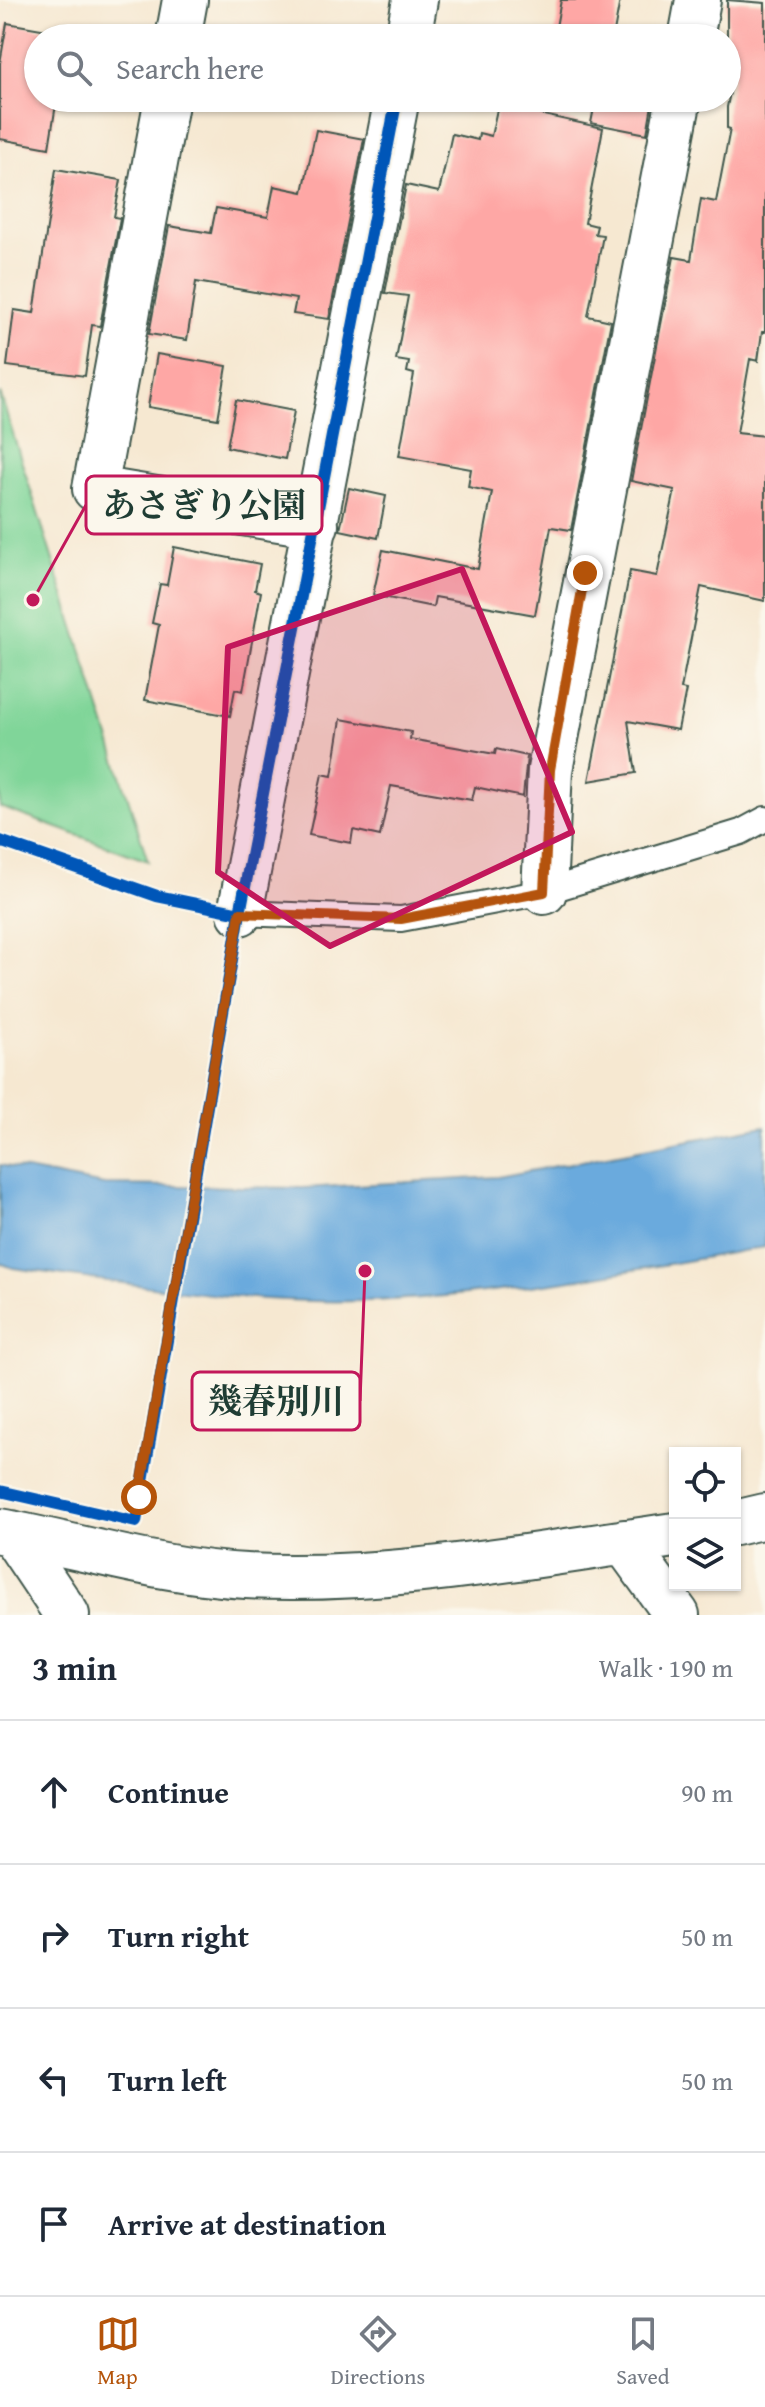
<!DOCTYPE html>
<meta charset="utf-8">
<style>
:root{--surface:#fff;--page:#f6f6f7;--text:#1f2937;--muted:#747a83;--line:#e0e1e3;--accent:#b45309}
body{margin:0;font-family:"Gentium Book Plus","Noto Serif JP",serif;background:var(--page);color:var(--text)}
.controls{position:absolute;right:24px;bottom:24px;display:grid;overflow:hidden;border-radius:0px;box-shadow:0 2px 6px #0004}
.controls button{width:72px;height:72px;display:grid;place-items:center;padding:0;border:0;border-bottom:2px solid var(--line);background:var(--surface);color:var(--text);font:40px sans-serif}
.stop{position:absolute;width:24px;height:24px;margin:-18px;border:6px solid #b45309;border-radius:50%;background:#fff}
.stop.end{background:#b45309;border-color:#fff;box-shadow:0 2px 8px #0008}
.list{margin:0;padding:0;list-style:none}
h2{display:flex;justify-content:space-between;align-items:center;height:104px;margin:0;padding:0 32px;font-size:34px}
h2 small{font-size:26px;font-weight:400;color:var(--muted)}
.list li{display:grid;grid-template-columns:52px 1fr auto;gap:24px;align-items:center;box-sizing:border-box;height:144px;padding:0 32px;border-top:2px solid var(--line)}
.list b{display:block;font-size:30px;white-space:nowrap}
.list em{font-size:26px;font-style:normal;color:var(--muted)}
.icon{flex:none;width:44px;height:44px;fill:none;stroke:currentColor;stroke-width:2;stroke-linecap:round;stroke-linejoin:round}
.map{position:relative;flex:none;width:765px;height:1615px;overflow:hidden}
.search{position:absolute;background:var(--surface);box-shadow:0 2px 6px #0004;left:24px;right:24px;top:24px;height:88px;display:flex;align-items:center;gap:20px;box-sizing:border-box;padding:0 28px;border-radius:44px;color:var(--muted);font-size:30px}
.sheet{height:680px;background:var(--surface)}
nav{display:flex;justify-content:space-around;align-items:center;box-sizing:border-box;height:112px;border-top:2px solid var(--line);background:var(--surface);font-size:22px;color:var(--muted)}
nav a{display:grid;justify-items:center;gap:4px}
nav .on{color:var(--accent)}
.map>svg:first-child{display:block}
.green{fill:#80d599;stroke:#508966;stroke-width:2}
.water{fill:#6aaadd;stroke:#447488;stroke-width:2}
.building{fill:#fea7a5}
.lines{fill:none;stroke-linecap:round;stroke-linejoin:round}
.lane-casing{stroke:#3f574c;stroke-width:28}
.street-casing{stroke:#3f574c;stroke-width:48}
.lane{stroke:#fff;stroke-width:24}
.street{stroke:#fff;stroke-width:44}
.cycleway-casing{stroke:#fbf7ec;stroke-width:17}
.cycleway{stroke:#0057b8;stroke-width:12}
.route{stroke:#b45309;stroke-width:10}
.marked{fill:#c2185b;fill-opacity:0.2;stroke:#c2185b;stroke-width:6;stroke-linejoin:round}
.leader{fill:none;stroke:#c2185b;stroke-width:3}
.callout-dot{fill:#c2185b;stroke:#fbf7ec;stroke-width:3}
.callout{fill:#fbf7ec;stroke:#c2185b;stroke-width:3}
.callout-label{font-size:34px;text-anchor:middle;font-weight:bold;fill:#1f3d34}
</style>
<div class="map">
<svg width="765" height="1615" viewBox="0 0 765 1615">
<rect width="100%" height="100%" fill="#fbf7ec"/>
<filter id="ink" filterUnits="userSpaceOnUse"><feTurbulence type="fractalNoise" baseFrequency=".0125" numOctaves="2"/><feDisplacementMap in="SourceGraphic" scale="16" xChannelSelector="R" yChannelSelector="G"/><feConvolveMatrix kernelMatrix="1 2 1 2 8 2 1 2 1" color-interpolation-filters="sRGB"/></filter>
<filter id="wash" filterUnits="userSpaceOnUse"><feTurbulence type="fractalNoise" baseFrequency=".006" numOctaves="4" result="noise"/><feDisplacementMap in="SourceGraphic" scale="32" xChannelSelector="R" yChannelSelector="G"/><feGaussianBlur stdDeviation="1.8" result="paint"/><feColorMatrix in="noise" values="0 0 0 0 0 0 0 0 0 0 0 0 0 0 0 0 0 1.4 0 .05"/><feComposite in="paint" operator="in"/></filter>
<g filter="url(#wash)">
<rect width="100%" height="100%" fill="#f6e8d1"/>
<path class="green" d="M0,393L148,861L0,807Z"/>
<path class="water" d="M765,1126V1247C632,1270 498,1297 363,1301C247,1305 128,1283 13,1268L0,1263V1165L104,1185L303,1188L498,1177Z"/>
<g id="blocks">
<path class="building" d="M561,0H620L613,38H554Z
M727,0L765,3V332H762L758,361L750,359L737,433L765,436V601L701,587L681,689L686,690L678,730L628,721L636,773L589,781L630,571L657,576L675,490L631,481L674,257L691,260L701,199L716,202L730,129L727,128V107L737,58L727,56Z
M7,23L53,31L52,38H38V98H57L49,148L0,139V63Z
M596,98L653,99L647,134L591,123Z
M498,105L603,128L585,223L597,226L595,234L603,235L588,316L611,321L571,530L551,527L535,615L435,597L433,607L373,595L383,550L478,569L492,492L468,487L471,469L399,456L414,374L407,372L409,362L396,360L408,296L385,293L406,185L439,192L452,134L478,140L479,133L491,136Z
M316,130L364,139L329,319L293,314L296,299L196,282L187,340L149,334L169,226L211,233L216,208L268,217L274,186L303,192Z
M56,169L121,180L114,217L120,218L100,326L92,325L85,376L7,366L14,310L34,313Z
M157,354L227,366L218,419L148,407Z
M236,400L294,411L285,459L227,447Z
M349,488L386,496L378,538L340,530Z
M174,547L260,564L255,590L261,592L243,691L235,689L230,716L145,700L159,625L152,623L160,584L167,585Z
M341,719L411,732L410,739L495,754L496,749L527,756L523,797L475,787L472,800L391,786L380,836L353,830L351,843L309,835L322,774L332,776Z"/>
</g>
</g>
<g filter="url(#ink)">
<use href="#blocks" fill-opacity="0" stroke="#3f574c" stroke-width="2"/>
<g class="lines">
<g class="lane-casing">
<path id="lane" d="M240,913L401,919L544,892L741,832L765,819"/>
</g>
<g class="street-casing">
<path id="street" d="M178,38L185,0
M408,38L415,0
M691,38L698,0
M167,98L95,489L316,525
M544,892L550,770L679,98
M240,913L397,98
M735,1523L765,1516
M0,1531C81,1546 163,1572 246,1576C393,1583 530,1555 675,1535
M12,1533L67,1615
M624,1542L677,1615"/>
</g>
<use href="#lane" class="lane"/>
<use href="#street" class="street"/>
<g class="cycleway-casing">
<path id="cycleway" d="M0,841L157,896L240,913
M0,1491L136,1522L240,913L397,98"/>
</g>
<use href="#cycleway" class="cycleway"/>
</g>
</g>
<g class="lines" filter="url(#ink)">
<path class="route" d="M139,1497L240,913L401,919L544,892L550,770L585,573"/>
</g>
<path class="marked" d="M462,569L572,832L330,946L218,872L228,647Z"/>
<path class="leader" d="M33 600L86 505M365 1271L360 1401"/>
<g class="callout-dot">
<circle cx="33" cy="600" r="8"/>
<circle cx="365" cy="1271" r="8"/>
</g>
<g class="callout">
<rect x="86" y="476" width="236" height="58" rx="8"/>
<rect x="192" y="1372" width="168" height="58" rx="8"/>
</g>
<g class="callout-label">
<text x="204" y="517">あさぎり公園</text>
<text x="276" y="1413">幾春別川</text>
</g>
</svg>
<div class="controls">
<button><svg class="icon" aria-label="locate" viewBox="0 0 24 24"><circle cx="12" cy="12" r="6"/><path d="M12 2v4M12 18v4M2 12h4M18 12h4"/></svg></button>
<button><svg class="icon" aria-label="layers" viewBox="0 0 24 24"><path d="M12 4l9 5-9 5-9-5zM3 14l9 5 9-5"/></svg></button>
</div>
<div class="stop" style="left:139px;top:1497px"></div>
<div class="stop end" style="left:585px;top:573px"></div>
<div class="search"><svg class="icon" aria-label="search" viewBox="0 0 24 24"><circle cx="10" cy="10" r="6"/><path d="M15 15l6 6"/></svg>Search here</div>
</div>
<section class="sheet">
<h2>3 min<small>Walk · 190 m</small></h2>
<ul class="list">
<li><svg class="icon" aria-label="ahead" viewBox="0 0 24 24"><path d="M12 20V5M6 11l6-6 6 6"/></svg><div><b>Continue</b></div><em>90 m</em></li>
<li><svg class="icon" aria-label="right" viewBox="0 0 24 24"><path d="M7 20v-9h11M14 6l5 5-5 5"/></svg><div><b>Turn right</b></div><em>50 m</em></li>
<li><svg class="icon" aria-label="left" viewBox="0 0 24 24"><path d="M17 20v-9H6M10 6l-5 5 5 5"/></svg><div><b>Turn left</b></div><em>50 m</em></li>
<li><svg class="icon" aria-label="arrive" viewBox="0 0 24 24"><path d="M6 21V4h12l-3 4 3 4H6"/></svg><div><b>Arrive at destination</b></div></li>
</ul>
</section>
<nav>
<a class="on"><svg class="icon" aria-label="map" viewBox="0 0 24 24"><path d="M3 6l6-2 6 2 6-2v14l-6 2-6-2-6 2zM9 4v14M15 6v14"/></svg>Map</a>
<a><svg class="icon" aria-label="directions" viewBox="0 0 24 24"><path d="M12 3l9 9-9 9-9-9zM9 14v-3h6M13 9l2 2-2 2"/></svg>Directions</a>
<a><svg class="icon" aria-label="saved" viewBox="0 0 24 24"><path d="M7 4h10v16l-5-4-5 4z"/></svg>Saved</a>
</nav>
